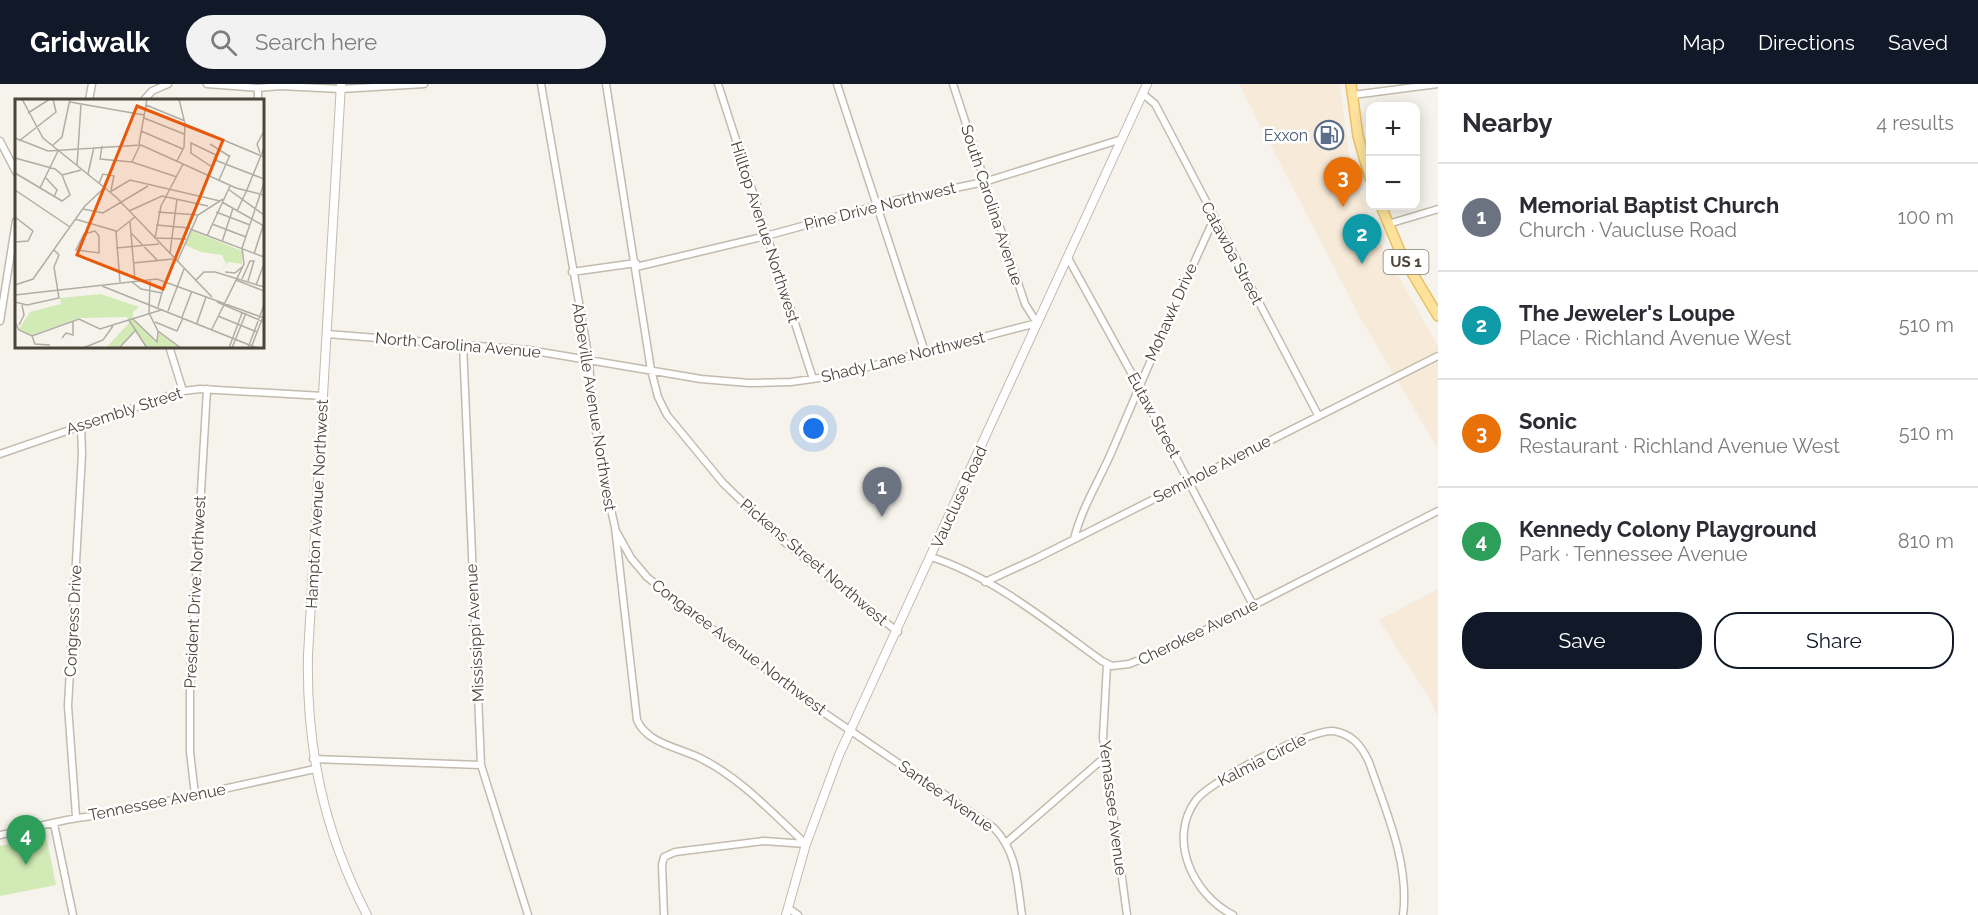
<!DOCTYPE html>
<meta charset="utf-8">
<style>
:root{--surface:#fff;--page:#f2f2f3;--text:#2b2b33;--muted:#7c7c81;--line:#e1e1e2;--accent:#111827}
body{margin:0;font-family:Raleway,sans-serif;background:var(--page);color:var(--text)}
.controls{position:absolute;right:18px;top:18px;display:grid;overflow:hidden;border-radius:12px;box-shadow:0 3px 15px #0003}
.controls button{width:54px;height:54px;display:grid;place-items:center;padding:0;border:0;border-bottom:2px solid var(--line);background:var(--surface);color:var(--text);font:30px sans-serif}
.you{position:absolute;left:814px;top:345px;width:21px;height:21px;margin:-15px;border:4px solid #fff;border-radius:50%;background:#1a73e8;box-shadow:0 0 0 9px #1a73e833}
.badge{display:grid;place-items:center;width:39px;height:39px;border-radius:50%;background:var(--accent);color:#fff;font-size:20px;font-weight:700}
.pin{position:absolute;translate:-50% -50px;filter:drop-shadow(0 2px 3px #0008)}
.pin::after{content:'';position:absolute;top:32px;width:21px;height:18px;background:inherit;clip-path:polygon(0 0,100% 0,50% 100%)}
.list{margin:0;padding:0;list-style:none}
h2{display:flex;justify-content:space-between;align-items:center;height:78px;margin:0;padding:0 24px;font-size:26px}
h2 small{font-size:20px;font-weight:400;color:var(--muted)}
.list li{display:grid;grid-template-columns:39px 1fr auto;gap:18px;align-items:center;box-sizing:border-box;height:108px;padding:0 24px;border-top:2px solid var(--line)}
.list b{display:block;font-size:22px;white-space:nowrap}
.list p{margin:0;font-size:20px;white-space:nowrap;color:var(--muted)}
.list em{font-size:20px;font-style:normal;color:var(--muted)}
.actions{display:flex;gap:12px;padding:18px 24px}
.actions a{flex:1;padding:14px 0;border:2px solid var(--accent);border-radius:24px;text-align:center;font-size:21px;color:var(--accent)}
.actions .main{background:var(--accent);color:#fff}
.icon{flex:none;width:33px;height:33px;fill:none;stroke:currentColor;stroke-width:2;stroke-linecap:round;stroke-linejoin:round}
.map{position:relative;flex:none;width:1438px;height:831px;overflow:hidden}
header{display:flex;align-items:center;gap:36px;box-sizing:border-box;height:84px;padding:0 30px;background:var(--accent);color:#fff}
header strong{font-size:28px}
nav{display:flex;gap:33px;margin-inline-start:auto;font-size:21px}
.search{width:420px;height:54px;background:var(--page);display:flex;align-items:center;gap:15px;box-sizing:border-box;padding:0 21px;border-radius:33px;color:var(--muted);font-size:22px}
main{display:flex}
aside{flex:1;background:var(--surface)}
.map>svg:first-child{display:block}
.commercial{fill:#f7ead8}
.green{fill:#d2eab5}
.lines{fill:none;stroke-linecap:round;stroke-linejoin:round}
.minor-casing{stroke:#c2bbae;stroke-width:9}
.tertiary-casing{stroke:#c2bbae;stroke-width:10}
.primary-casing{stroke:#e6c16a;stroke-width:12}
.minor{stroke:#fff;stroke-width:6}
.tertiary{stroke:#fff;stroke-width:8}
.primary{stroke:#ffe39c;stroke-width:9}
.labels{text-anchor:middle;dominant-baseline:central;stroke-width:5;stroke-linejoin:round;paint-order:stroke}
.shield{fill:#fff;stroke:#817c74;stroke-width:1.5}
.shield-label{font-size:15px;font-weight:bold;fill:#4b4439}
.service-label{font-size:16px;fill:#4e5e75;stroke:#fff;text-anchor:end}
.street-label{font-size:16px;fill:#4b4439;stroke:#fff}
.inset-road{fill:none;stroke:#b2ada4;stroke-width:1.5}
.view{fill:#e8590c;fill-opacity:0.15;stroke:#e8590c;stroke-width:3}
.inset-edge{fill:none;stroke:#4b4439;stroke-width:3}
</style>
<header>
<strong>Gridwalk</strong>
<div class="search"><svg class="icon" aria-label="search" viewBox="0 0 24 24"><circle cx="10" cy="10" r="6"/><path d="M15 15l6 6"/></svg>Search here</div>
<nav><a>Map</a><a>Directions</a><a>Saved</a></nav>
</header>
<main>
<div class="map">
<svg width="1438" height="831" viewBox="0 0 1438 831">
<rect width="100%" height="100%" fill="#f6f3ec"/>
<path class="commercial" d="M1239,0H1340L1348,65L1357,99L1380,159L1438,262V365L1362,237Z
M1438,505V634L1431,617L1379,536Z"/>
<path class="green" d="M46,752L56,801L0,812V762Z"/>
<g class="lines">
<g class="minor-casing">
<path id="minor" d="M207,0L258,4L280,2L341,5L424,0
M541,0L589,276L592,323L604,395L615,443L637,636C647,660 681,664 702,675C743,696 773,730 806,760
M606,0L651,286L658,313L667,331L723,399L782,456L898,548
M718,0L813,295
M837,0L925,268
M258,4V16
M1143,10L1155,20L1163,35L1318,331
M1353,11L1438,0
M89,16L92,0
M144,16L152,7L168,0
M0,57L16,88
M1388,140L1438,125
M1068,174L1138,301L1253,521
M636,183L766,152L897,116L984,98L1122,55
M572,188L636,179
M0,237L16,137
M327,250L529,266L701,295L749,299L791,298L833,292L1037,239L1025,220L953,0
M463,260L481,681L528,831
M169,262L183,307
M0,370L183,307L200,305L323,312
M616,447L631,474L647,493L698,534L817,624L994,744C1018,769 1017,799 1022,831
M1074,455C1082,423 1099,397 1112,367C1145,289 1179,211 1214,135
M931,473C994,493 1049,539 1102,577L1112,582L1129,580L1172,563L1438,427
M985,498L1035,475L1438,272
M1107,580L1103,654L1127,831
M313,675L481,681
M195,711L190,668V597L207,305
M76,732L68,622L82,370L81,341
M54,740L73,831
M0,751C34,744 69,733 104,731L315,685
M1007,758L1105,673
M788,824L798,831
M664,831L662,781L664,773L675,768L764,757L806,760
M1233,831C1193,811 1167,755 1196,716C1210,697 1310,645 1333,647C1352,650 1361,661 1369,678C1385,725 1410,780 1403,831"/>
</g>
<g class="tertiary-casing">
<path id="tertiary" d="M341,0L308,571C306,664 324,748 367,831
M786,831L806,760L839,671L1147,0"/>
</g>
<g class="primary-casing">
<path id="primary" d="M1351,0L1358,52L1370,94
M1381,122L1402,172L1438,232"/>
</g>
<use href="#minor" class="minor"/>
<use href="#tertiary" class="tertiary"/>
<use href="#primary" class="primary"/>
</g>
<defs>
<g id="fuel-ring" transform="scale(1.5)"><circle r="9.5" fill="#fff" stroke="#5c6f8a" stroke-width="1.5"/><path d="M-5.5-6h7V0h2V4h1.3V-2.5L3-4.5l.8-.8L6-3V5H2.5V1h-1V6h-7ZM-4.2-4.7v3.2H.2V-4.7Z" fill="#5c6f8a"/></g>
</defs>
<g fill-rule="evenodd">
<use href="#fuel-ring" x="1329" y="51"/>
</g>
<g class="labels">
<rect class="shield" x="1383.5" y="166" width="45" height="24" rx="4.5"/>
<g class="shield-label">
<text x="1406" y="178">US 1</text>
</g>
<g class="service-label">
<text x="1308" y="51">Exxon</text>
</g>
<g class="street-label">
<text transform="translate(992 121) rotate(72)">South Carolina Avenue</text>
<text transform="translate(880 122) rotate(-14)">Pine Drive Northwest</text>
<text transform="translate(765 148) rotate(72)">Hilltop Avenue Northwest</text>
<text transform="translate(1232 169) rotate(62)">Catawba Street</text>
<text transform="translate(1171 228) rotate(-66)">Mohawk Drive</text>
<text transform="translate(458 261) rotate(5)">North Carolina Avenue</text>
<text transform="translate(903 273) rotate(-14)">Shady Lane Northwest</text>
<text transform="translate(594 323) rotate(81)">Abbeville Avenue Northwest</text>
<text transform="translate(124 327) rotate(-18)">Assembly Street</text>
<text transform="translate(1154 331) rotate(62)">Eutaw Street</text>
<text transform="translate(1212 385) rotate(-27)">Seminole Avenue</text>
<text transform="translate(959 413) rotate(-65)">Vaucluse Road</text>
<text transform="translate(317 420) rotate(-87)">Hampton Avenue Northwest</text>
<text transform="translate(814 478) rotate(40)">Pickens Street Northwest</text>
<text transform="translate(195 508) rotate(-87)">President Drive Northwest</text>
<text transform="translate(73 537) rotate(-87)">Congress Drive</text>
<text transform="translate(1198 548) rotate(-26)">Cherokee Avenue</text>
<text transform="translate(475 549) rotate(-93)">Mississippi Avenue</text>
<text transform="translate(739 563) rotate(37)">Congaree Avenue Northwest</text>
<text transform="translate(1262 676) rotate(-27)">Kalmia Circle</text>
<text transform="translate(946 712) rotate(35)">Santee Avenue</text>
<text transform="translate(157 718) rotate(-11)">Tennessee Avenue</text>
<text transform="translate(1113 724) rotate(83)">Yemassee Avenue</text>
</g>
</g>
<g transform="translate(15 15)">
<rect width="249" height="249" fill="#f6f3ec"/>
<path d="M175,131L227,152V165L213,163L205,173L211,165L207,156L186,153L170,146ZM86,195L124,208L118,213V220L142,244L144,233L165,249H133L120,232L103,249H91L114,224L112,218L64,219L17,236L4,230L15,213L46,205L45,199Z" fill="#d2eab5"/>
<path class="inset-road" d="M7,0L28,39L101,98L197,198M55,3L129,16M131,6L170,22M13,14L35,0M129,19L169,35M170,25L249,58M126,32L168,50M0,39L33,52L126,46L221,89L249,96M4,42L41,13L38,0M124,45L132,0M195,45L214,57M38,46L47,38L55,0M87,47L85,60L117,63L162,78M245,54L242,45L248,34M0,59L40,70L47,76L55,96L47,102L0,74M200,61L249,80M162,62L169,48L170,25L164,0M117,63L125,46M168,65L146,107L140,139L171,140M62,67L66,5M73,75L79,48M47,76L66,71M31,79L42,91L39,98M204,81L215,56M84,84L88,75L99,77L96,91M190,87L201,56L176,44V54L197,68M25,89L43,52M213,90L249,116M0,91L55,128M95,93L115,81L205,102M231,93L249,49M207,103L249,127M68,110L88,114L133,87M114,112L147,97L193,107M222,112L231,93M143,113L183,116M201,113L235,126M0,118L18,132L13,142L0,143M60,120L101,132M115,123L120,181M197,125L231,138M141,126L175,129M175,130L249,158M80,132L84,137V154L61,151L69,135ZM116,134L143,162M192,137L215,87M207,143L218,109M101,149L144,145M155,154L162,100M239,155L248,127M162,163L183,116L208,100M118,164L158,160M210,173L220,174L227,168M227,180L235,162H239L233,182M221,181L249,192M135,182L134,214L143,232L166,249M180,182L189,173H200L249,188M105,183L101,133L120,118M117,183L126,190L147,194M0,186L18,180L69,108L89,89M241,186L249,165M87,187L242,249M0,196L142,180L249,219M0,203L12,206L44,199L39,168L44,156L39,151M202,203L249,223M143,208L150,183M153,212L169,170M203,217L242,233M167,218L177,192M118,220L142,243L143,233M114,221L132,249M0,223L4,231L17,237L64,220L85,230L146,211M140,223L162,232L168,219M182,224L191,198M4,226L9,216L7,206M197,230L229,165L227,149L249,84M17,237L20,245L35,246M47,239L51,234L58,236V222M68,249L88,241L98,227M104,249L120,232M214,249L227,214M217,249L231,214M233,249L249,206M236,249L249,215"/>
<path class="view" d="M122,7L208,41L148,190L62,156Z"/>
<rect width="249" height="249" class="inset-edge"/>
</g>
</svg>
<div class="controls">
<button>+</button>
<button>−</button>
</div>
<div class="you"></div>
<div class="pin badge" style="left:882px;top:433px;background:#6b7280">1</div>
<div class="pin badge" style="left:1362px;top:180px;background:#0f9aa8">2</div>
<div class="pin badge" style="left:1343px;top:123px;background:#e8710a">3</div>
<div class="pin badge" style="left:26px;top:781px;background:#2e9e5b">4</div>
</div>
<aside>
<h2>Nearby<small>4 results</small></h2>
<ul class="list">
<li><span class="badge" style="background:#6b7280">1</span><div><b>Memorial Baptist Church</b><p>Church · Vaucluse Road</p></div><em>100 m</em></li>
<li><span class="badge" style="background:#0f9aa8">2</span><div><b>The Jeweler's Loupe</b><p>Place · Richland Avenue West</p></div><em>510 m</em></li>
<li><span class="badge" style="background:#e8710a">3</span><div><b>Sonic</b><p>Restaurant · Richland Avenue West</p></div><em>510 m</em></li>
<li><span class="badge" style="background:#2e9e5b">4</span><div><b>Kennedy Colony Playground</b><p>Park · Tennessee Avenue</p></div><em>810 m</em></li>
</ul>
<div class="actions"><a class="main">Save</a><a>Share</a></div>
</aside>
</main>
